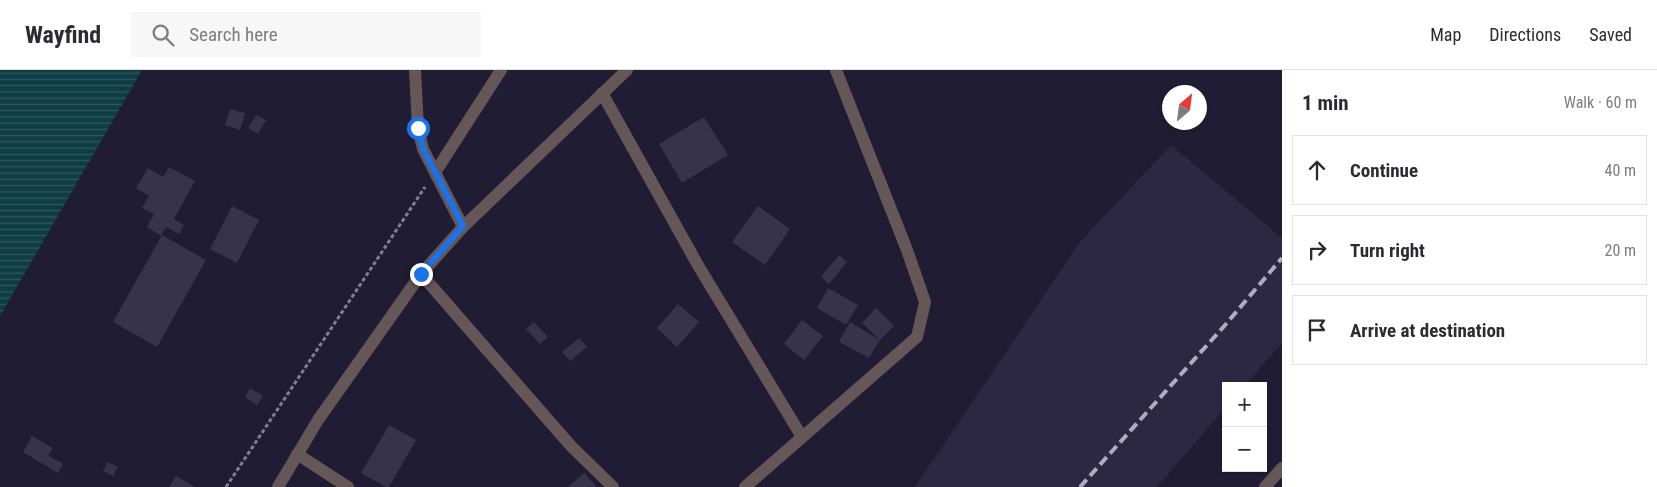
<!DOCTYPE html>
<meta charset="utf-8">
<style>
:root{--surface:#fff;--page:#f7f7f7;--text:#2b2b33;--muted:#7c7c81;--line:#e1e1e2}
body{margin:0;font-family:"Roboto Condensed",sans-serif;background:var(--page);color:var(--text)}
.controls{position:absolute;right:15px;bottom:15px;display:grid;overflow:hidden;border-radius:0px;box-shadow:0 1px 4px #0004}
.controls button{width:45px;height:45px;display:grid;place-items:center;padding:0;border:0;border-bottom:1px solid var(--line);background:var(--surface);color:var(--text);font:25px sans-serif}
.compass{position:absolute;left:1162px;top:15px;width:45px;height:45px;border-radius:50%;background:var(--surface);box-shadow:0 1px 4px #0004;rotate:28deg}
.stop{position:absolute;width:15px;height:15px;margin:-11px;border:4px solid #1a73e8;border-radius:50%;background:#fff}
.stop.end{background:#1a73e8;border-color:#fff;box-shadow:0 1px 5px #0008}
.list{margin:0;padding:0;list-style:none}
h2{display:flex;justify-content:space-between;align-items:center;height:65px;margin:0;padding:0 20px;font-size:21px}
h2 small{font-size:16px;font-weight:400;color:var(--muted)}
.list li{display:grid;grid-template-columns:32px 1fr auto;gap:15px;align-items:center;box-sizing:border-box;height:70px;margin:0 10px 10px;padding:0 10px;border:1px solid var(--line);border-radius:0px}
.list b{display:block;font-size:19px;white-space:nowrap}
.list em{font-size:16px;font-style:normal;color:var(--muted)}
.icon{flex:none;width:28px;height:28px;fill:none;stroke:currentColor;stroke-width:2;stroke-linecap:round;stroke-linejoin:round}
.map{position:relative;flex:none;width:1282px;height:417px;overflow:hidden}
header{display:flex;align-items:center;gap:30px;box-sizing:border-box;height:70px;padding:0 25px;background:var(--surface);border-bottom:1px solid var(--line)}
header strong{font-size:24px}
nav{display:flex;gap:28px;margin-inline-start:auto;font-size:18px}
.search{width:350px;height:45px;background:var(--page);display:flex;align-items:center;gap:12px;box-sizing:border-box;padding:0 18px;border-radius:0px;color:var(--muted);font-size:19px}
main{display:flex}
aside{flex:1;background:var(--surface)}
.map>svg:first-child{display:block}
.built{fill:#2c2844}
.water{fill:url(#water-rules)}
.building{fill:#36334b}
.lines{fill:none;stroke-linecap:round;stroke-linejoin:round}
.path{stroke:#807e90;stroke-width:3;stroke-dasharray:4 2.5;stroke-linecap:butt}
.minor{stroke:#655758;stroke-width:12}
.rail{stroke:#aeacbd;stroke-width:4;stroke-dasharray:10 5;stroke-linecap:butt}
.route{stroke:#1a73e8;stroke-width:6}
</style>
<header>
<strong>Wayfind</strong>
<div class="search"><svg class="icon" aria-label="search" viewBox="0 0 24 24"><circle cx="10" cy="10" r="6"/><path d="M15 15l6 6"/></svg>Search here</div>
<nav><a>Map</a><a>Directions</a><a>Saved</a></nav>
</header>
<main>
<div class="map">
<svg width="1282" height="417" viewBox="0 0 1282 417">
<defs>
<pattern id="water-rules" width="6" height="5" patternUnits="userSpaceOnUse" patternTransform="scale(1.25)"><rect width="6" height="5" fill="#0e3d46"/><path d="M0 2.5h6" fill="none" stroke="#305860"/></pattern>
</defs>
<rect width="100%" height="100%" fill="#201c33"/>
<path class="built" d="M1171,75L1282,168V273L1244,316H1226V337L1157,417H915L1079,173Z"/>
<path class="water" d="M0,0H142L0,246Z"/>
<path class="building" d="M230,39L245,43L240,60L225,55Z
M256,45L266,50L258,64L248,58Z
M704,47L728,85L682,113L659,74Z
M169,97L195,111L174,149L184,155L179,164L166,157L161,166L147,157L154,144L142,138L149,126L136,118L148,98L163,107Z
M232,136L259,150L237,193L210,179Z
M758,136L790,159L765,195L732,172Z
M162,165L206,190L157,277L113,252Z
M839,185L847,192L829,214L821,207Z
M828,218L858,235L846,255L817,238Z
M678,234L699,252L677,277L657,258Z
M876,238L894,256L880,270L869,288L839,272L850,252L880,270L862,253Z
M802,250L823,266L804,290L784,274Z
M534,252L548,267L540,274L526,259Z
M579,268L587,277L570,291L562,282Z
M250,318L263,326L257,335L245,327Z
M389,355L416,370L389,417H386L361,403Z
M32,366L53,378L48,385L63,394L58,403L23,382Z
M108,392L118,397L113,406L103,401Z
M584,403L597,417H568Z
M176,406L195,417H169Z"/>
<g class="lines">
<path class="path" d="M226,417L425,117"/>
<path class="minor" d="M415,0L418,58L423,79L463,157
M602,23L699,197L802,367
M436,101L501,0
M421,204L571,376L613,417
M297,384L348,417
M278,417L318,350L421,204L463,157L627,0
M745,417L917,267L925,232L907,180L836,0
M1265,417L1282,398"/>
<path class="rail" d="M1080,417L1226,254L1282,188"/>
</g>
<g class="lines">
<path class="route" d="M418,58L423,79L463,156L421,204"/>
</g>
</svg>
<div class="controls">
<button>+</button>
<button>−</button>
</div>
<svg class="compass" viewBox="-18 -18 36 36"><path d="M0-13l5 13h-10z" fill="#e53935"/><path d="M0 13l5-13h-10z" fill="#7c7c81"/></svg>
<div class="stop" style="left:418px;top:58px"></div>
<div class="stop end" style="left:421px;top:204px"></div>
</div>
<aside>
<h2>1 min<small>Walk · 60 m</small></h2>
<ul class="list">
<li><svg class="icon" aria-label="ahead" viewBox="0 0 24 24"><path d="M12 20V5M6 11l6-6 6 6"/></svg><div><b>Continue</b></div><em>40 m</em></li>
<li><svg class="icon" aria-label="right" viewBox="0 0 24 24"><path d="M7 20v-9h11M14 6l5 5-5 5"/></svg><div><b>Turn right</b></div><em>20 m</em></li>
<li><svg class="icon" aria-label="arrive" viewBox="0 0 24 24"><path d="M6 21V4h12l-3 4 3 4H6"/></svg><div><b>Arrive at destination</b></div></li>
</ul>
</aside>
</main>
